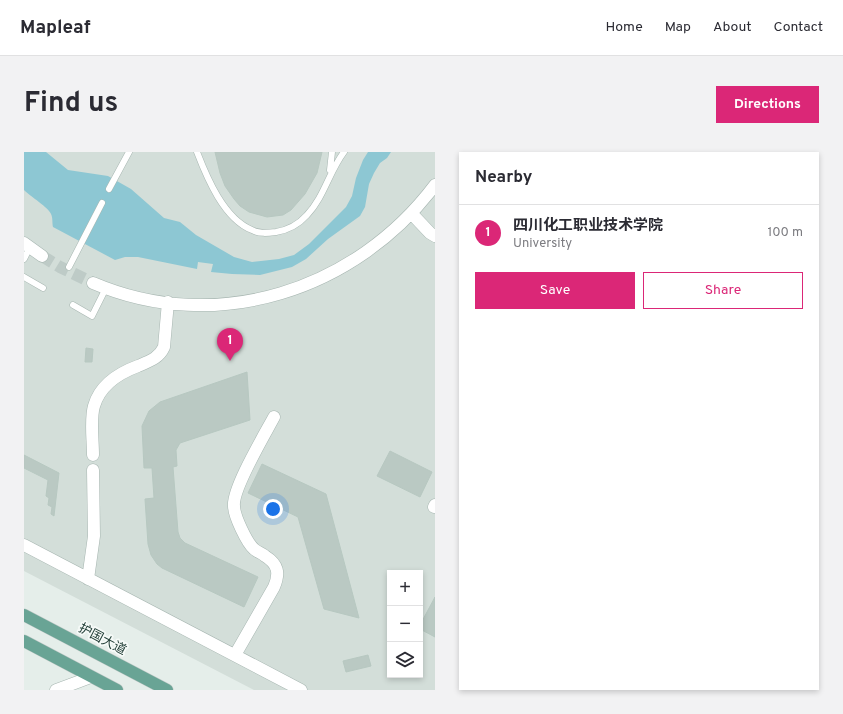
<!DOCTYPE html>
<meta charset="utf-8">
<style>
:root{--surface:#fff;--page:#f2f2f3;--text:#2b2b33;--muted:#7c7c81;--line:#e1e1e2;--accent:#db2777}
body{margin:0;font-family:Overpass,"Noto Sans SC",sans-serif;background:var(--page);color:var(--text)}
.controls{position:absolute;right:12px;bottom:12px;display:grid;overflow:hidden;border-radius:0px;box-shadow:0 2px 6px #0003}
.controls button{width:36px;height:36px;display:grid;place-items:center;padding:0;border:0;border-bottom:1px solid var(--line);background:var(--surface);color:var(--text);font:20px sans-serif}
.you{position:absolute;left:249px;top:357px;width:14px;height:14px;margin:-10px;border:3px solid #fff;border-radius:50%;background:#1a73e8;box-shadow:0 0 0 6px #1a73e833}
.badge{display:grid;place-items:center;width:26px;height:26px;border-radius:50%;background:var(--accent);color:#fff;font-size:13px;font-weight:700}
.pin{position:absolute;translate:-50% -33px;filter:drop-shadow(0 1px 2px #0008)}
.pin::after{content:'';position:absolute;top:21px;width:14px;height:12px;background:inherit;clip-path:polygon(0 0,100% 0,50% 100%)}
.list{margin:0;padding:0;list-style:none}
h2{display:flex;justify-content:space-between;align-items:center;height:52px;margin:0;padding:0 16px;font-size:17px}
h2 small{font-size:13px;font-weight:400;color:var(--muted)}
.list li{display:grid;grid-template-columns:26px 1fr auto;gap:12px;align-items:center;box-sizing:border-box;height:56px;padding:0 16px;border-top:1px solid var(--line)}
.list b{display:block;font-size:15px;white-space:nowrap}
.list p{margin:0;font-size:13px;white-space:nowrap;color:var(--muted)}
.list em{font-size:13px;font-style:normal;color:var(--muted)}
.actions{display:flex;gap:8px;padding:12px 16px}
.actions a{flex:1;padding:9px 0;border:1px solid var(--accent);border-radius:0px;text-align:center;font-size:14px;color:var(--accent)}
.actions .main{background:var(--accent);color:#fff}
.icon{flex:none;width:22px;height:22px;fill:none;stroke:currentColor;stroke-width:2;stroke-linecap:round;stroke-linejoin:round}
.map{position:relative;flex:none;width:411px;height:538px;overflow:hidden;border-radius:0px}
header{display:flex;align-items:center;gap:24px;box-sizing:border-box;height:56px;padding:0 20px;background:var(--surface);border-bottom:1px solid var(--line)}
header strong{font-size:19px}
nav{display:flex;gap:22px;margin-inline-start:auto;font-size:14px}
.intro{display:flex;align-items:center;justify-content:space-between;box-sizing:border-box;height:96px;padding:0 24px}
h1{margin:0;font-size:28px}
.button{padding:10px 18px;border-radius:0px;background:var(--accent);color:#fff;font-size:14px;font-weight:700}
main{display:flex;gap:24px;padding:0 24px}
aside{flex:1;background:var(--surface);border-radius:0px;box-shadow:0 2px 6px #0003}
.map>svg:first-child{display:block}
.built{fill:#d3ded9;fill-rule:evenodd}
.water{fill:#8dc7d3}
.building{fill:#bac9c3;stroke:#b7c8c1}
.lines{fill:none;stroke-linecap:round;stroke-linejoin:round}
.minor-tunnel{stroke:#becbc7;stroke-width:12;stroke-dasharray:12 6;stroke-linecap:butt}
.service-casing{stroke:#a7b6b1;stroke-width:7}
.minor-casing{stroke:#a7b6b1;stroke-width:13}
.primary-casing{stroke:#c2cac8;stroke-width:13}
.service{stroke:#fff;stroke-width:6}
.minor{stroke:#fff;stroke-width:12}
.primary{stroke:#69a495;stroke-width:12}
.labels{text-anchor:middle;dominant-baseline:central;stroke-width:3.5;stroke-linejoin:round;paint-order:stroke}
.street-label{font-size:13px;fill:#244039;stroke:#f6faf8}
</style>
<header>
<strong>Mapleaf</strong>
<nav><a>Home</a><a>Map</a><a>About</a><a>Contact</a></nav>
</header>
<div class="intro"><h1>Find us</h1><a class="button">Directions</a></div>
<main>
<div class="map">
<svg width="411" height="538" viewBox="0 0 411 538">
<rect width="100%" height="100%" fill="#e5eeea"/>
<path class="built" d="M0,0H411V538H230L0,419ZM366,421H396V523H366Z"/>
<path class="water" d="M0,0H22L44,18L84,24L107,37L140,66L156,70L172,83L210,105L228,110L255,107L270,103L285,92L322,55L328,44L332,26L339,8L344,0H367L363,6L356,11L350,21L345,32L341,55L336,64L304,87L282,107L268,115L236,123L208,122L187,120L189,112L174,110L173,117L114,105H101L91,108L29,75C28,71 29,66 27,62C25,56 6,44 0,38Z"/>
<path class="building" d="M191,0H298L293,21L281,42L267,58L259,63L243,65L225,60L216,54L210,47L201,34L196,21Z
M62,196L69,197L68,210H61Z
M223,220L226,268L156,291L152,298L153,314L149,315L154,380L156,386L161,391L234,425L220,455L138,416L133,412L127,403L124,392L121,347L130,346L128,316H120L118,274L125,259L136,250Z
M366,299L408,320L396,345L353,324Z
M0,303L35,321L30,364L27,362L28,355L24,353L25,346L22,344L24,328L0,316Z
M238,312L302,342L335,466L300,457L274,365L224,341Z
M411,445V485L396,477V473Z
M344,503L347,514L322,520L319,509Z"/>
<g class="lines">
<path class="minor-tunnel" d="M18,104L36,115L69,131"/>
<g class="service-casing">
<path id="service" d="M173,0C183,26 200,67 228,78C235,82 244,81 252,80C264,78 275,72 283,63C300,45 305,20 320,0
M306,18L308,0
M85,37L105,0
M0,107L6,95
M45,115L78,51
M0,125L19,136
M49,153L68,164L82,136"/>
</g>
<g class="minor-casing">
<path id="minor" d="M388,62L406,81L411,84
M0,91L18,104
M69,131C193,184 332,138 411,33
M69,303C69,288 66,267 70,254C76,233 95,221 114,214C126,209 135,206 140,195L144,150
M410,355L411,353
M0,393L277,538
M64,427L70,384L69,318
M211,503L250,435C256,421 254,412 241,404C238,401 233,400 230,397C223,391 210,364 210,354C208,337 241,282 250,265
M32,538L67,525"/>
</g>
<g class="primary-casing">
<path id="primary" d="M0,463L143,538
M0,489L93,538"/>
</g>
<use href="#service" class="service"/>
<use href="#minor" class="minor"/>
<use href="#primary" class="primary"/>
</g>
<g class="labels">
<g class="street-label">
<text transform="translate(78 488) rotate(28)">护国大道</text>
</g>
</g>
</svg>
<div class="controls">
<button>+</button>
<button>−</button>
<button><svg class="icon" aria-label="layers" viewBox="0 0 24 24"><path d="M12 4l9 5-9 5-9-5zM3 14l9 5 9-5"/></svg></button>
</div>
<div class="you"></div>
<div class="pin badge" style="left:206px;top:209px">1</div>
</div>
<aside>
<h2>Nearby<small></small></h2>
<ul class="list">
<li><span class="badge">1</span><div><b>四川化工职业技术学院</b><p>University</p></div><em>100 m</em></li>
</ul>
<div class="actions"><a class="main">Save</a><a>Share</a></div>
</aside>
</main>
